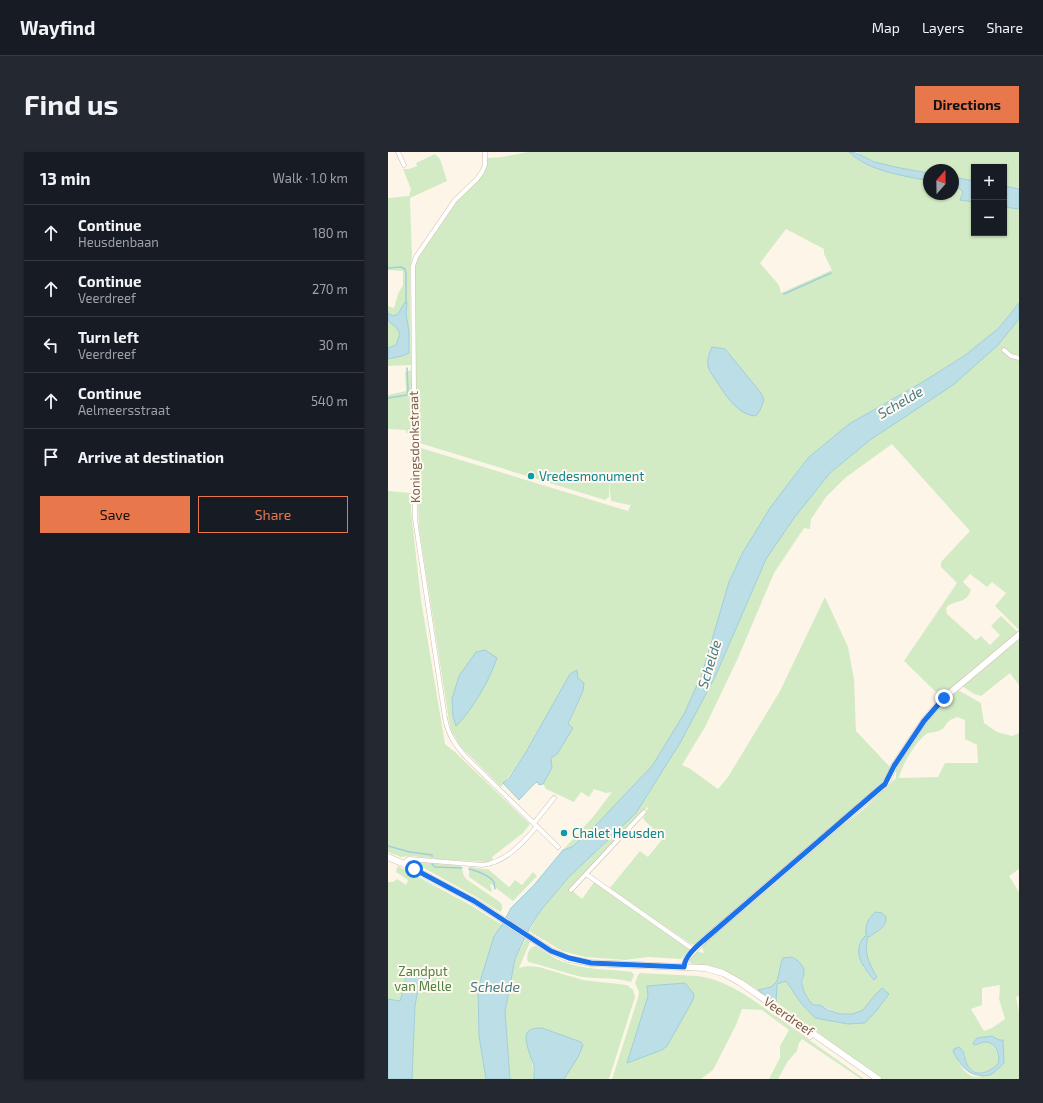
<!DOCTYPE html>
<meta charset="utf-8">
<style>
:root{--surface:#171b24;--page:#242831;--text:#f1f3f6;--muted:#9ea1a6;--line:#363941;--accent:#e8774c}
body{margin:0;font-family:"Exo 2",sans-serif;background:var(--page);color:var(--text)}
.controls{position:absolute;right:12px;top:12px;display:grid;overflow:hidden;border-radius:0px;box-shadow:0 1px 3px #0004}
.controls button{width:36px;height:36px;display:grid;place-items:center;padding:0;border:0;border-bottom:1px solid var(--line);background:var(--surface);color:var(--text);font:20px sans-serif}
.compass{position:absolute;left:535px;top:12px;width:36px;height:36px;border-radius:50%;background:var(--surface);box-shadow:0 1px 3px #0004;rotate:20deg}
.stop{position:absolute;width:12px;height:12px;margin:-9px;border:3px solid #1a73e8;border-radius:50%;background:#fff}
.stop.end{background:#1a73e8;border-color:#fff;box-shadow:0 1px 4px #0008}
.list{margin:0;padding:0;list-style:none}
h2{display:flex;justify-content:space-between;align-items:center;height:52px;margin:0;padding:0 16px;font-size:17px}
h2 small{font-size:13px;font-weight:400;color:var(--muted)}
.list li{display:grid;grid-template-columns:26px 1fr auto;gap:12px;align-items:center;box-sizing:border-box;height:56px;padding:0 16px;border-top:1px solid var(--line)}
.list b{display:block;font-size:15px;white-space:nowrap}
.list p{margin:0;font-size:13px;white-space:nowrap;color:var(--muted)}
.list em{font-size:13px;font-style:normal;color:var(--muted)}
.actions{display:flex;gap:8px;padding:12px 16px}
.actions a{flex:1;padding:9px 0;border:1px solid var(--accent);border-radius:0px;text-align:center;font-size:14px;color:var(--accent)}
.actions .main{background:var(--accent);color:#111}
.icon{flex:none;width:22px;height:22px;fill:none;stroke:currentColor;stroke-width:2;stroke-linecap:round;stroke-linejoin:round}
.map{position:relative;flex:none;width:631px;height:927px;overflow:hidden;border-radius:0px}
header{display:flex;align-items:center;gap:24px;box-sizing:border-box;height:56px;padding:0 20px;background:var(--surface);border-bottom:1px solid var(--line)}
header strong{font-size:19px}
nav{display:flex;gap:22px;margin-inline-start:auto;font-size:14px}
.intro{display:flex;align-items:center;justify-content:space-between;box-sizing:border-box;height:96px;padding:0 24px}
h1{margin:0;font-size:28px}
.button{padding:10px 18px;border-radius:0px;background:var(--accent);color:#111;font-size:14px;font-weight:700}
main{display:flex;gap:24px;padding:0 24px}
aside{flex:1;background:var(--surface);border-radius:0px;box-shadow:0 1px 3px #0004}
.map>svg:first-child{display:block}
.green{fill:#d3ebc5;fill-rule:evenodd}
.water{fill:#bbdee7;stroke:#a1ced9}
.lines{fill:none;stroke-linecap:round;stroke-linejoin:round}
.stream{stroke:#a1ced9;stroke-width:1.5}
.street-casing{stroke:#cfbead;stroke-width:5}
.secondary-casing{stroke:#d2bfaa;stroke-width:7}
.street{stroke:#fff;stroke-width:4}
.secondary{stroke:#fff;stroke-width:6}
.route{stroke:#1a73e8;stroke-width:5}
.culture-dot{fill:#0f9aa8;stroke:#fff9ef;stroke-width:1.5}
.labels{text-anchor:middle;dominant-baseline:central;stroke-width:4;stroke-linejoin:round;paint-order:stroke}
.street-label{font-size:13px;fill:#785d4b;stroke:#fff9ef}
.culture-label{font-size:13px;fill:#0d838f;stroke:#fff9ef;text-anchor:start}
.park-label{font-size:13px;fill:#517e42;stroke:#fff9ef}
.water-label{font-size:14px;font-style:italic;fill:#447b8b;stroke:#fff9ef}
</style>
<header>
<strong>Wayfind</strong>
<nav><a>Map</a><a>Layers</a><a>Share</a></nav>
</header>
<div class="intro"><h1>Find us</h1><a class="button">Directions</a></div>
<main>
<aside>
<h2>13 min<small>Walk · 1.0 km</small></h2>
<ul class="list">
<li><svg class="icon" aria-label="ahead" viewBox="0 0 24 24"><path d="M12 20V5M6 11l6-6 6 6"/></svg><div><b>Continue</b><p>Heusdenbaan</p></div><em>180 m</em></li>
<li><svg class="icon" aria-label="ahead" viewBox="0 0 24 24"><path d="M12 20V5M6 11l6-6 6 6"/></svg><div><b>Continue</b><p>Veerdreef</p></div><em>270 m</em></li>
<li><svg class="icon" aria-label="left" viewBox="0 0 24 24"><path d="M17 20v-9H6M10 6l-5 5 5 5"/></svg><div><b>Turn left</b><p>Veerdreef</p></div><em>30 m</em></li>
<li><svg class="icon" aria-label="ahead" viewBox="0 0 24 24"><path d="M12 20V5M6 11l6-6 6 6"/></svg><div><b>Continue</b><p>Aelmeersstraat</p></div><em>540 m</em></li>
<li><svg class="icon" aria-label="arrive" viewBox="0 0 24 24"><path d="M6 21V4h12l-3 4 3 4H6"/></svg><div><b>Arrive at destination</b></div></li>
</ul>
<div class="actions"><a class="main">Save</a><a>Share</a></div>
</aside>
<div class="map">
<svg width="631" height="927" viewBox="0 0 631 927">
<rect width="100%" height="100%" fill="#fdf6e8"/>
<path class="green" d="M140,0H461C482,20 514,23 541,29V42H565V35L571,36L575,40L572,48L586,50V81H616V55L631,57V151L611,176L576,204L533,231L461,272L420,306L382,356L355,400L341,430L314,522L296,562L285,582L264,614L251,629L207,674L184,695L175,698L205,665L224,640L218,641L206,637L201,645L193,640L186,650L158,637L155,632L164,616L163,606L184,576L180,573L195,539L196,531L190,526L189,522H182L138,600L113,635L72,594L63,578L61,569L31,376L29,330V298L33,296L240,359L243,352L241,353L223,349L221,331V345L217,348L28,290L26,114L28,109L69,49L91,28L99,13V6L114,5ZM398,77L436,97V102L444,118L393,141L391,133L372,111Z
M469,0H631V37L616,34V15H586V29L565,25V18H541V21C521,17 484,13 469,0Z
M47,2L52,7L59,29L22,46L24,104L22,118L23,213L0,214V207L14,204L21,179L18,162L19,150H17L10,162L5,164L0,161V154L6,156L10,142L15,133V119L0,118V46L21,44L23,37L15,17H21L29,14L28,11Z
M631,167V204L627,202L626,206L631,208V533L622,521L593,544L586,542L574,534L570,538L593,551L596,571L609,580L624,584L631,581V717L621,724L631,740V844L628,845L631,860V927H494L388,850L389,832L398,828L413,851L476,871L489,858L501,842L487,843C483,848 480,854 475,858C458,869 448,859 433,854C430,853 427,854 424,852C416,846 412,832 416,823L394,808L389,829L383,835L370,838C346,823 333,814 303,812L301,807L307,799L316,801L314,795L316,791L307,793L303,792L221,737L252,699L260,705L275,686L255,667L260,656L259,655L252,664L182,737L194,747L207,729L303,796L293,807L260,805L237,808L197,805L174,799L141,779L153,758L180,726L248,661L292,591L327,525L378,407L406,366L442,321L482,288L610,193ZM504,292L582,379L553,410V415L569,431L516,509L553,545L508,618V626L476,657L446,680L443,677L492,632L497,627L502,615L468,579L466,527L460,495L437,445L392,539L340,625L330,637L301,616L294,613L317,575L350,506L386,421L416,376L422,377L423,367L438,345L457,326ZM582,422L599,435L604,430L618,441L607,454L631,478L630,480L613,464L603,474L612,483L602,493L593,484L588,488L559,462L558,456C566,447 578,453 583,438L575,430ZM569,565L577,568V587L589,593L590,611H557L550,625L511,626C513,614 530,586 540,581C544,580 549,580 553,578C557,576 557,572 561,569C563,567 567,566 569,565ZM482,764L498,771L495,776L481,785L478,783V775ZM477,785L480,787C475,800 482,813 489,825L486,828L475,815ZM612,833L611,847L617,867L604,876L596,879L583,857L594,853V836ZM604,884L611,888H614L616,911L591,925C577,926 570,910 565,899L577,903C580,925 595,926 610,912C612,908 611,904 609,900C604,887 597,889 586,893L585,891L589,886Z
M0,169L8,175L12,182L8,193L0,196Z
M23,218L25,251L24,280L18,281V278L0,277V243L18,239L17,220Z
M0,339L23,341V359L33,448L57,592L67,600L142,672L135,681L104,705L105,708L99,710L47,707L44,705L42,706L23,704L13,705L0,700Z
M28,710L73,714L76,724L78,727L112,750L114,753V758L112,760L90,746L27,711Z
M10,714L84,754L114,773L106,784L90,836L91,884L98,927H0V730H5L9,727L18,733L20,728L8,720L9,715Z
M81,715C87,715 94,718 100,717L121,735L127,728L134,733L145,720L149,724L125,749L103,732L102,733L104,738L103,740L81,725Z
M138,787L142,790L131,816L139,814L151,815L195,828L239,833L245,838L247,845L221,927H176L195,892L193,890L154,876L139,883C140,898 146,912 146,927H122L117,861L127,807Z
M148,794C157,800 165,806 175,810C197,818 221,817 244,820L246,823L243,830C228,825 210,827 194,825C176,821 158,814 140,810C138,805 140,798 144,795Z
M252,821L310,824C345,829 373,854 401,874C426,891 451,909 476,927H473L414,887L411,891L409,899L400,909L390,927H381L392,906V894L401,878L374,858L354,857L348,873L325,918L313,927H224L250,846L251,840L247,831L250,823ZM297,831L305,842V847L260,844V834Z"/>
<path class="water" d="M461,0C471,0 478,7 487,10C505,15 523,18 541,21V29C514,23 482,20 461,0Z
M565,25L586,29V50L572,48L575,40L571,36L565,35Z
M616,34L631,37V57L616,55Z
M17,150H19L18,162L21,179V201L14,204L0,207V196L8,193L12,182L8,175L0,169V161L5,164L10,162Z
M631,151V167L610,193L565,233L482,288L442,321L406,366L378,407L327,525L292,591L248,661L180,726L153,758L142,775L127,807L117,860L122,927H98L91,884L90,836L106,784L114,773L123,756L146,733L175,698L184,695L207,674L264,614L296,562L314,522L341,430L355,400L382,356L420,306L461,272L533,231L576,204L611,176Z
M324,195L337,197L373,241L376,248L372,258L368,264C349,263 337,242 327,227C325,224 322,220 321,217C318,209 321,202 324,195Z
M97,498L109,506C102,527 84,559 68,574L65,564L64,547L71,524L88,500Z
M189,518L190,526L196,531L195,539L180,572L185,576L169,602L163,606L164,616L155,632L151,633L150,630L147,631L131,648L115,631L121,626L138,600L182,522Z
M488,760L494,761L498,765C499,777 488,779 481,785L478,783C477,774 480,765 488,760Z
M477,784L480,786C475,800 482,813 489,825L486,828C475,815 463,800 477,784Z
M404,805C410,808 417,814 416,822C416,825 413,828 414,831C414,838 420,848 425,853H432L440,858L452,862H465L475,858L487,843L494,836L501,842L489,858L477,871L460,872L427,866L413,851L398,829L389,832L388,850L370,838L383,835L389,829L394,808L395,806Z
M20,820C29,820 34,821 40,828L35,836L30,837L27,854L24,927H0V847L12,849C16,839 15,830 20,820Z
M297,831L306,842L305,848L279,894L274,898L239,911L260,844L259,834Z
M154,876L193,890L195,893L190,905L176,927H146C146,923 146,918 146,914C144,907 135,888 139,881C142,876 149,876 154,876Z
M604,884L611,888H615L616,911C612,914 607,921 602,923C582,927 572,914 565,899L566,897L571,895C578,901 576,906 579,912C586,927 600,921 610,912C613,904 608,890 598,890C593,890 590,893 586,893L585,891L589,886Z"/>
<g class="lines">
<path class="stream" d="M0,116L13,115L17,117L18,121V151
M396,142L443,121
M0,246L19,243L20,237L19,216
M0,694L22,700L44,703V705
M44,712L47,715L74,716
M81,717C89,719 101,723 106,730C106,731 107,736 107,737"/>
<g class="street-casing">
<path id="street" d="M10,0L16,13
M97,0V13L94,20L89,27L67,48L28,105L25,114L27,367L57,566C60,583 68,594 79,606L170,695
M616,198L623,204L631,206
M146,671L166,646
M16,712L19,708L21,707L94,713C117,711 135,691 149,674
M198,722L306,798
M183,738L256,660"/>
</g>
<g class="secondary-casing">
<path id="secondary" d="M0,705L16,712L86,749L163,799L181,807L203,811L317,816L335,821L353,831L490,927
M296,815L299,806L316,788L493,636L500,628L506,614L536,569L556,546L631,483
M392,863L422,884"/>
</g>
<use href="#street" class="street"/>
<use href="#secondary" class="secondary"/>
</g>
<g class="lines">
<path class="route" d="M26,717L86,749L163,799L181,806L203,811L296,815C297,804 308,795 316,788L497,632L506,614L536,569L556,546"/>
</g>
<g class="culture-dot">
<circle cx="143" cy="324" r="4"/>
<circle cx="176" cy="681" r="4"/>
</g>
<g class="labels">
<g class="street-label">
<text transform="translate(26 295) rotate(-91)">Koningsdonkstraat</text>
<text transform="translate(401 864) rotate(35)">Veerdreef</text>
</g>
<g class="culture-label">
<text x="151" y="324">Vredesmonument</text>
<text x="184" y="681">Chalet Heusden</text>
</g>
<g class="park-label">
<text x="35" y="819">Zandput<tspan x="35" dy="15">van Melle</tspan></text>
</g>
<g class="water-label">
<text transform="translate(512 250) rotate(-30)">Schelde</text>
<text transform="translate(321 512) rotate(-73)">Schelde</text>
<text x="107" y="834">Schelde</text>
</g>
</g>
</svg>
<div class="controls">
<button>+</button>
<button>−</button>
</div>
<svg class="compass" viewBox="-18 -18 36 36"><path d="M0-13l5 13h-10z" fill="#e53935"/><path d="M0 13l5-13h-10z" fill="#9ea1a6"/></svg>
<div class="stop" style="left:26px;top:717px"></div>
<div class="stop end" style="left:556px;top:546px"></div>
</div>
</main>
